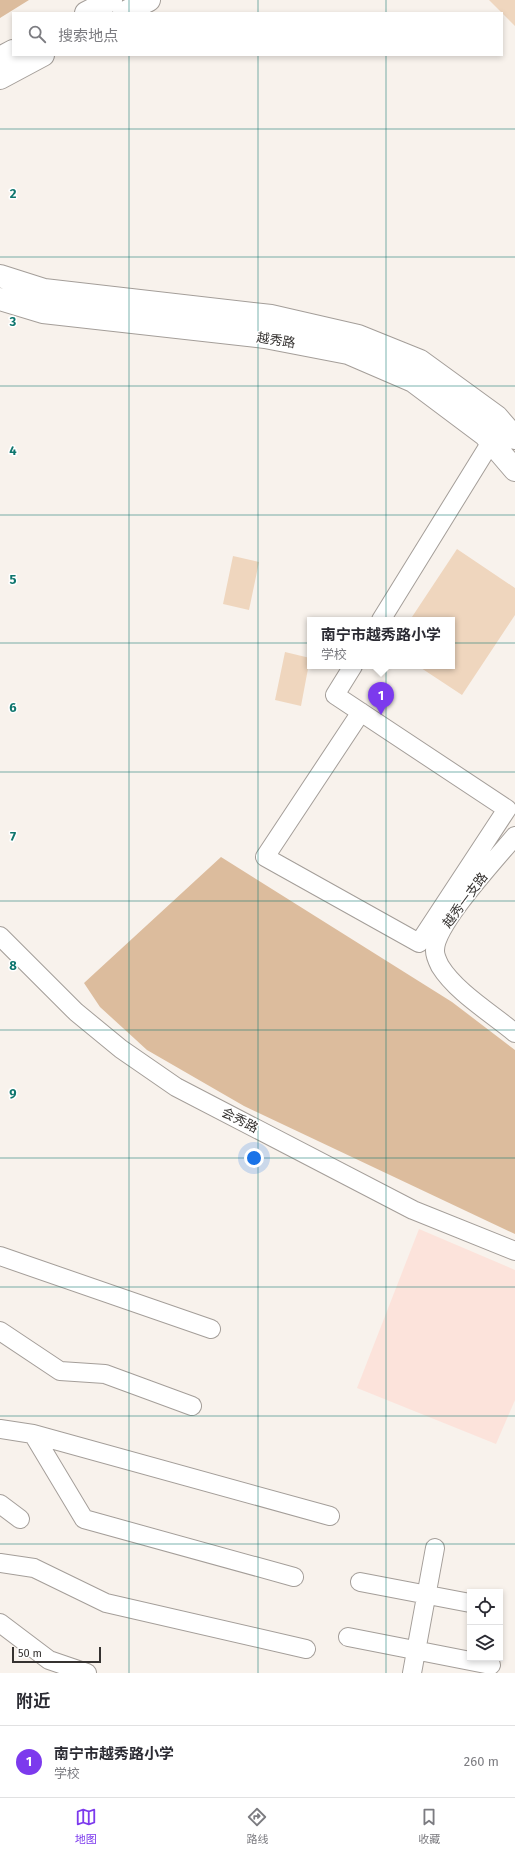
<!DOCTYPE html>
<html lang="zh">
<meta charset="utf-8">
<style>
:root{--surface:#fff;--page:#f2f2f3;--text:#2b2b33;--muted:#7c7c81;--line:#e1e1e2;--accent:#7c3aed}
body{margin:0;font-family:"Fira Sans","Noto Sans SC",sans-serif;background:var(--page);color:var(--text)}
.controls{position:absolute;right:12px;bottom:12px;display:grid;overflow:hidden;border-radius:0px;box-shadow:0 2px 6px #0003}
.controls button{width:36px;height:36px;display:grid;place-items:center;padding:0;border:0;border-bottom:1px solid var(--line);background:var(--surface);color:var(--text);font:20px sans-serif}
.scale{position:absolute;left:12px;bottom:10px;width:89px;box-sizing:border-box;padding-left:4px;border:2px solid #353230;border-top:0;font-size:11px;line-height:14px;white-space:nowrap;color:#353230;-webkit-text-stroke:3px #fff;paint-order:stroke}
.you{position:absolute;left:254px;top:1158px;width:14px;height:14px;margin:-10px;border:3px solid #fff;border-radius:50%;background:#1a73e8;box-shadow:0 0 0 6px #1a73e833}
.badge{display:grid;place-items:center;width:26px;height:26px;border-radius:50%;background:var(--accent);color:#fff;font-size:13px;font-weight:700}
.pin{position:absolute;translate:-50% -33px;filter:drop-shadow(0 1px 2px #0008)}
.pin::after{content:'';position:absolute;top:21px;width:14px;height:12px;background:inherit;clip-path:polygon(0 0,100% 0,50% 100%)}
.popup{position:absolute;left:307px;top:617px;width:148px;height:52px;box-sizing:border-box;display:grid;place-content:center;border-radius:0px;background:var(--surface);filter:drop-shadow(0 1px 3px #0005);font-size:13px;white-space:nowrap;color:var(--muted)}
.popup b{font-size:15px;color:var(--text)}
.popup::after{content:'';position:absolute;left:50%;top:100%;margin-left:-8px;border:8px solid transparent;border-top-color:var(--surface)}
.list{margin:0;padding:0;list-style:none}
h2{display:flex;justify-content:space-between;align-items:center;height:52px;margin:0;padding:0 16px;font-size:17px}
h2 small{font-size:13px;font-weight:400;color:var(--muted)}
.list li{display:grid;grid-template-columns:26px 1fr auto;gap:12px;align-items:center;box-sizing:border-box;height:72px;padding:0 16px;border-top:1px solid var(--line)}
.list b{display:block;font-size:15px;white-space:nowrap}
.list p{margin:0;font-size:13px;white-space:nowrap;color:var(--muted)}
.list em{font-size:13px;font-style:normal;color:var(--muted)}
.icon{flex:none;width:22px;height:22px;fill:none;stroke:currentColor;stroke-width:2;stroke-linecap:round;stroke-linejoin:round}
.map{position:relative;flex:none;width:515px;height:1673px;overflow:hidden}
.search{position:absolute;background:var(--surface);box-shadow:0 2px 6px #0003;left:12px;right:12px;top:12px;height:44px;display:flex;align-items:center;gap:10px;box-sizing:border-box;padding:0 14px;border-radius:0px;color:var(--muted);font-size:15px}
.sheet{height:124px;background:var(--surface)}
nav{display:flex;justify-content:space-around;align-items:center;box-sizing:border-box;height:56px;border-top:1px solid var(--line);background:var(--surface);font-size:11px;color:var(--muted)}
nav a{display:grid;justify-items:center;gap:2px}
nav .on{color:var(--accent)}
.map>svg:first-child{display:block}
.commercial{fill:#fce3db}
.green{fill:#efd6be}
.forest{fill:#dcbc9d}
.lines{fill:none;stroke-linecap:round;stroke-linejoin:round}
.minor-casing{stroke:#a49e99;stroke-width:20}
.major-casing{stroke:#a49e99;stroke-width:24}
.minor{stroke:#fff;stroke-width:18}
.major{stroke:#fff;stroke-width:22}
.grid{fill:none;stroke:#0f766e;stroke-width:1;stroke-opacity:0.55}
.labels{text-anchor:middle;dominant-baseline:central;stroke-width:3;stroke-linejoin:round;paint-order:stroke}
.street-label{font-size:13px;fill:#353230;stroke:#fff}
.grid-label{font-size:13px;text-anchor:middle;font-weight:bold;fill:#0f766e;stroke:#fff;stroke-width:3;stroke-linejoin:round;paint-order:stroke}
</style>
<div class="map">
<svg width="515" height="1673" viewBox="0 0 515 1673">
<rect width="100%" height="100%" fill="#f8f2ec"/>
<path class="commercial" d="M419,1229L515,1270V1400L496,1444L357,1388Z"/>
<path class="green" d="M489,0H515V26Z
M457,549L515,588V615L462,695L418,666H452V620H410Z
M233,556L259,562L249,610L223,604Z
M285,652L310,658L301,706L275,700Z"/>
<path class="forest" d="M0,0H29L0,18Z
M221,857L452,1002L515,1050V1234L244,1106L147,1050L100,1007L84,983Z"/>
<g class="lines">
<g class="minor-casing">
<path id="minor" d="M381,620L491,442
M353,666L335,695L507,809L419,943L265,857L361,712
M515,836C497,858 434,925 435,951C435,955 438,962 440,966C456,992 491,1013 515,1033
M0,936L76,1012L121,1049L176,1087L413,1210L515,1251
M0,1256L211,1329
M0,1331L60,1371L105,1374L192,1406
M0,1429L33,1434L330,1516
M33,1434L84,1519L294,1577
M0,1504L20,1519
M0,1563L34,1568L106,1603L306,1649
M360,1582L470,1603
M0,1623L49,1660L87,1673
M348,1637L491,1665
M412,1673L435,1548"/>
</g>
<g class="major-casing">
<path id="major" d="M86,13L111,0
M124,13L149,0
M0,58L13,51
M0,78L43,55
M0,276L44,290L271,316L358,336L420,361L497,417L515,438
M0,299L43,312L265,337L348,353L413,381L485,435L515,470"/>
</g>
<use href="#minor" class="minor"/>
<use href="#major" class="major"/>
</g>
<path class="grid" d="M129,0V13M258,0V13M386,0V13M129,55V1673M258,55V1673M386,55V1673M0,129H515M0,257H515M0,386H515M0,515H515M0,643H515M0,772H515M0,901H515M0,1030H515M0,1158H515M0,1287H515M0,1416H515M0,1544H515"/>
<g class="labels">
<g class="street-label">
<text transform="translate(276 340) rotate(9)">越秀路</text>
<text transform="translate(465 900) rotate(-53)">越秀一支路</text>
<text transform="translate(240 1120) rotate(27)">会秀路</text>
</g>
</g>
<g class="grid-label">
<text x="13" y="198">2</text>
<text x="13" y="326">3</text>
<text x="13" y="455">4</text>
<text x="13" y="584">5</text>
<text x="13" y="712">6</text>
<text x="13" y="841">7</text>
<text x="13" y="970">8</text>
<text x="13" y="1098">9</text>
</g>
</svg>
<div class="controls">
<button><svg class="icon" aria-label="locate" viewBox="0 0 24 24"><circle cx="12" cy="12" r="6"/><path d="M12 2v4M12 18v4M2 12h4M18 12h4"/></svg></button>
<button><svg class="icon" aria-label="layers" viewBox="0 0 24 24"><path d="M12 4l9 5-9 5-9-5zM3 14l9 5 9-5"/></svg></button>
</div>
<div class="scale">50 m</div>
<div class="you"></div>
<div class="pin badge" style="left:381px;top:715px">1</div>
<div class="popup"><b>南宁市越秀路小学</b>学校</div>
<div class="search"><svg class="icon" aria-label="search" viewBox="0 0 24 24"><circle cx="10" cy="10" r="6"/><path d="M15 15l6 6"/></svg>搜索地点</div>
</div>
<section class="sheet">
<h2>附近<small></small></h2>
<ul class="list">
<li><span class="badge">1</span><div><b>南宁市越秀路小学</b><p>学校</p></div><em>260 m</em></li>
</ul>
</section>
<nav>
<a class="on"><svg class="icon" aria-label="map" viewBox="0 0 24 24"><path d="M3 6l6-2 6 2 6-2v14l-6 2-6-2-6 2zM9 4v14M15 6v14"/></svg>地图</a>
<a><svg class="icon" aria-label="directions" viewBox="0 0 24 24"><path d="M12 3l9 9-9 9-9-9zM9 14v-3h6M13 9l2 2-2 2"/></svg>路线</a>
<a><svg class="icon" aria-label="saved" viewBox="0 0 24 24"><path d="M7 4h10v16l-5-4-5 4z"/></svg>收藏</a>
</nav>
